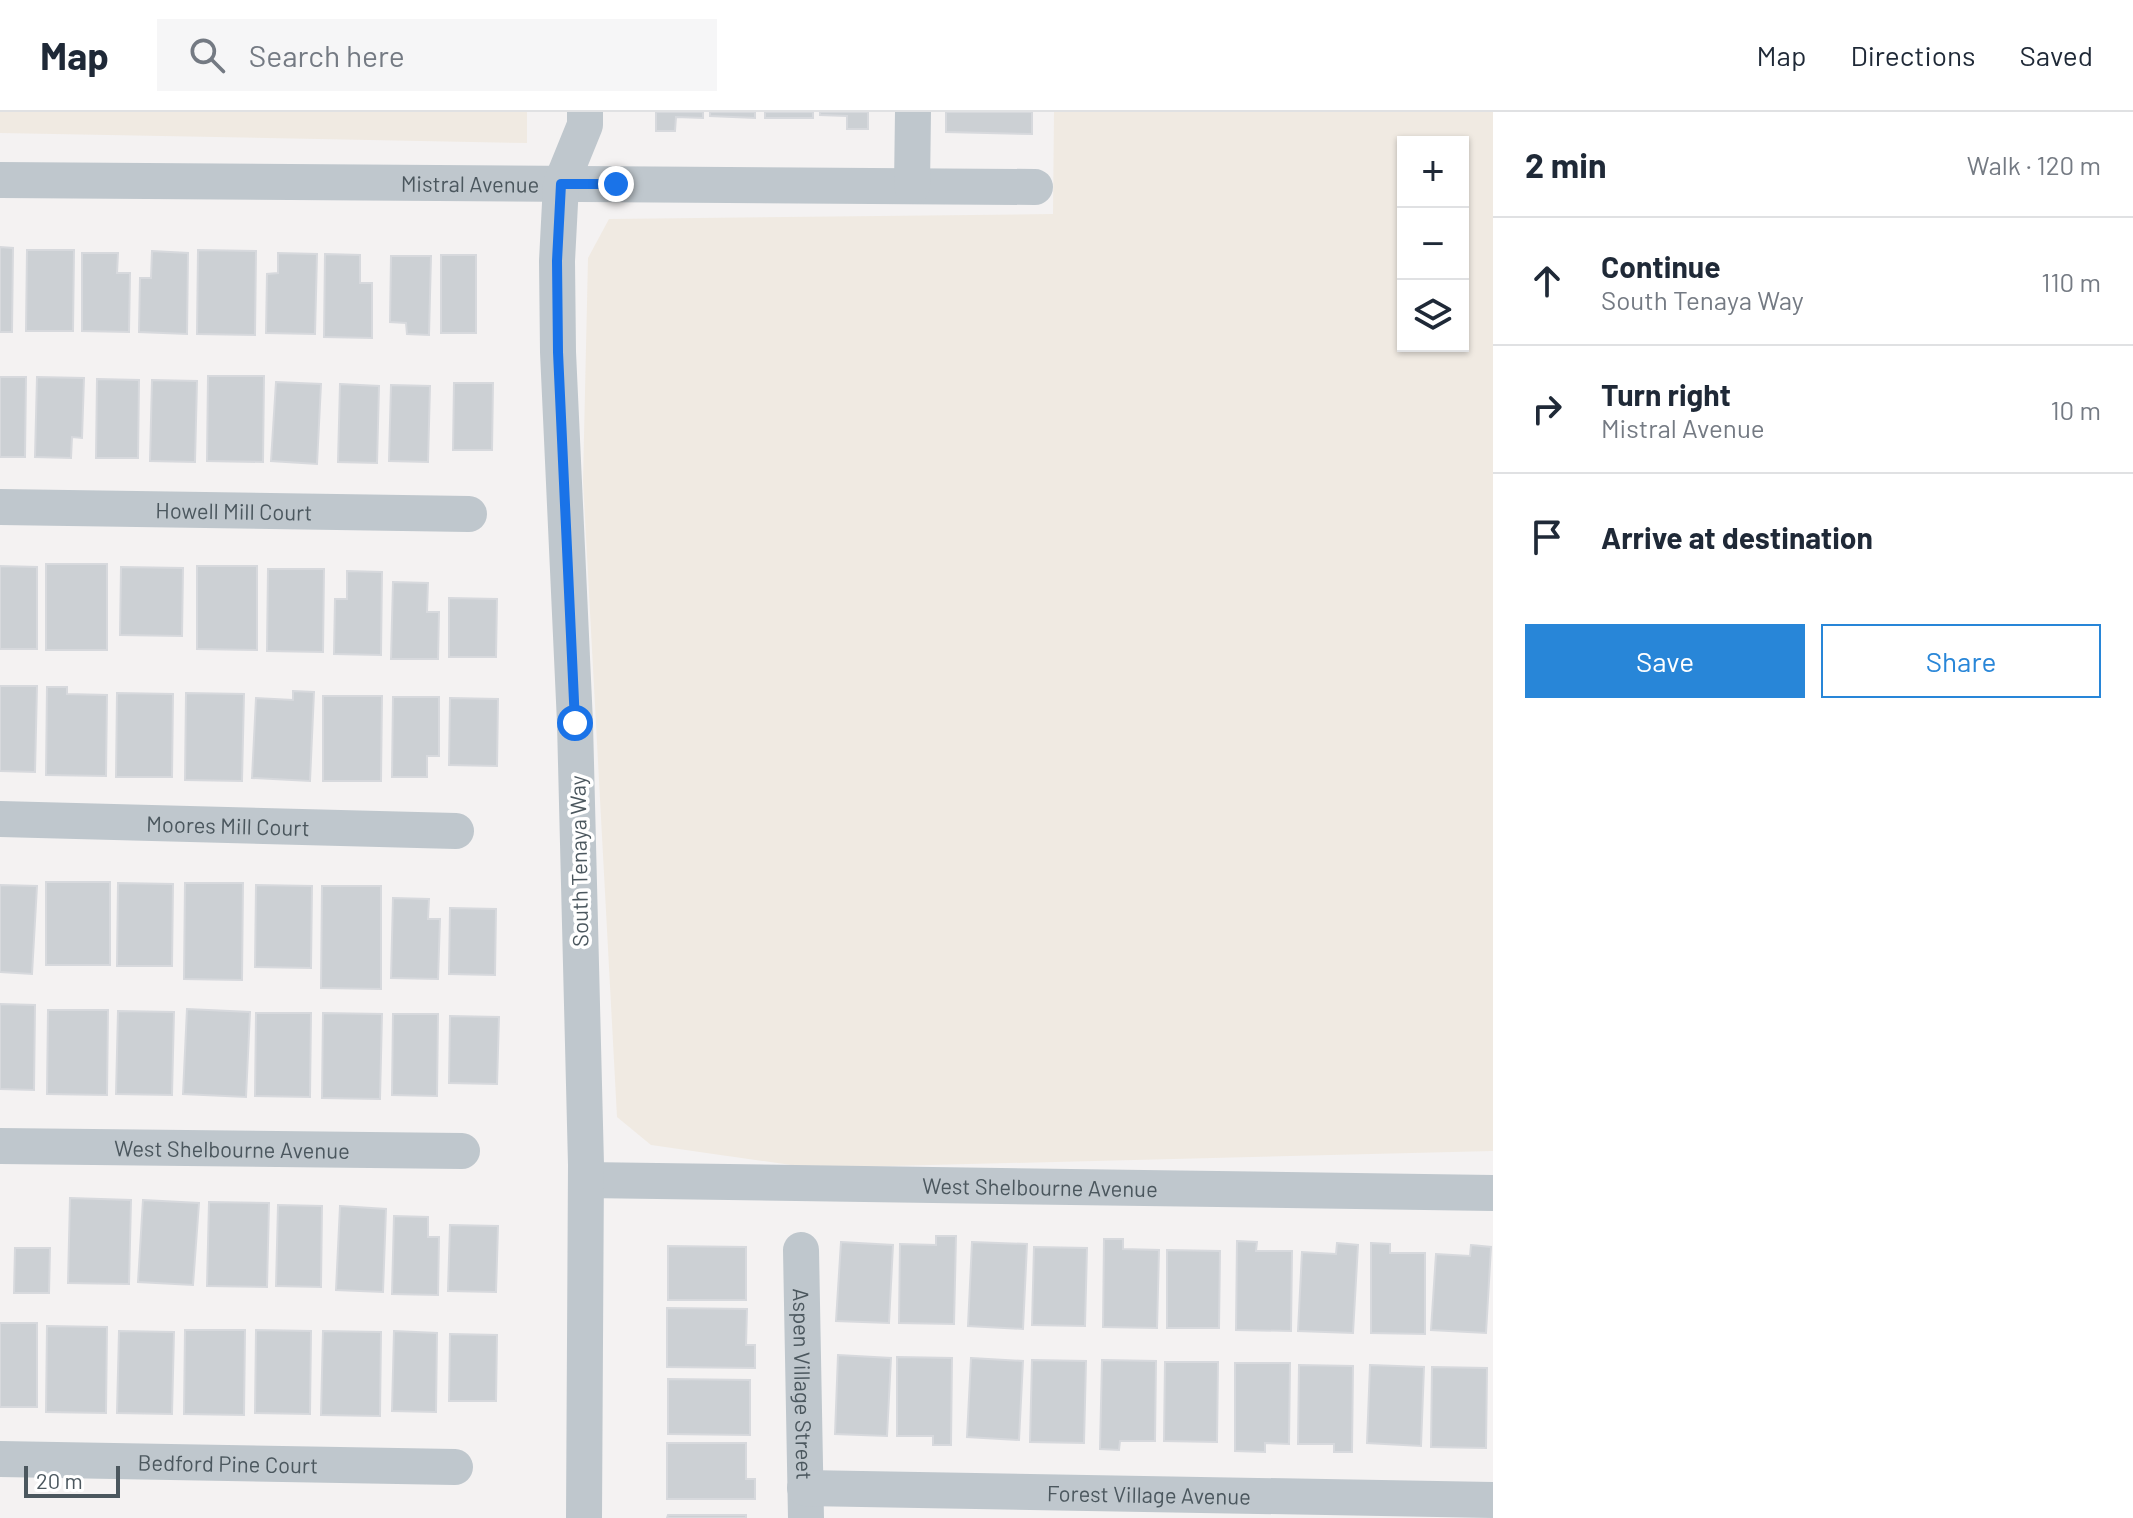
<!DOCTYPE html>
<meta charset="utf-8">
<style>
:root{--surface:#fff;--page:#f6f6f7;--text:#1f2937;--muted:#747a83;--line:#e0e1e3;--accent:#2886d8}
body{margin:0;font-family:Barlow,sans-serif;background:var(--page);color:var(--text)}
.controls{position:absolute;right:24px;top:24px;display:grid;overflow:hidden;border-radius:0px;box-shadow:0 2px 6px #0004}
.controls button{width:72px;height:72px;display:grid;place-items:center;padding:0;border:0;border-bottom:2px solid var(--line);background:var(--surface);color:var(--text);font:40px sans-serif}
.scale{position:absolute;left:24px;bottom:20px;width:96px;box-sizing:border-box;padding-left:8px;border:4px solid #4b575e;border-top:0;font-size:22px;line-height:28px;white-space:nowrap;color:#4b575e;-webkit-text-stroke:6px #fff;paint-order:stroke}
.stop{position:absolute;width:24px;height:24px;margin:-18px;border:6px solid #1a73e8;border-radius:50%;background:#fff}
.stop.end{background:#1a73e8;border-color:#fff;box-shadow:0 2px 8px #0008}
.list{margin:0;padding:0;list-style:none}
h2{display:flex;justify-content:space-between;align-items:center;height:104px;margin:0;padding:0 32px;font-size:34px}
h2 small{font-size:26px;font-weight:400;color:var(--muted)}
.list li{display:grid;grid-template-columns:52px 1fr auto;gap:24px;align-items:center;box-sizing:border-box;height:128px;padding:0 32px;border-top:2px solid var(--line)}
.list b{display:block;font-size:30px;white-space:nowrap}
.list p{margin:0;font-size:26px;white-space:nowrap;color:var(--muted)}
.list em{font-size:26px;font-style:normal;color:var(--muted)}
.actions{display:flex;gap:16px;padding:24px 32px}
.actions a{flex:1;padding:18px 0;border:2px solid var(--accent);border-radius:0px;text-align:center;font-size:28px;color:var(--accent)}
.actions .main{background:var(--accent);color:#fff}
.icon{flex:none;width:44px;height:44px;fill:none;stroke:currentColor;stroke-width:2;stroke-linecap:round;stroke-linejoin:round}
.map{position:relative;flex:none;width:1493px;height:1406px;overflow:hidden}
header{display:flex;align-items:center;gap:48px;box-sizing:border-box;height:112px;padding:0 40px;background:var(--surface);border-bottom:2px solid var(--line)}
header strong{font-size:38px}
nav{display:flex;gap:44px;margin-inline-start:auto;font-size:28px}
.search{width:560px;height:72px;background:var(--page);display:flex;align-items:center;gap:20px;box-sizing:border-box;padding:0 28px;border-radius:0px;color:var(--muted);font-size:30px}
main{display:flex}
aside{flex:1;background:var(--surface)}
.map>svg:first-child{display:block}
.sand{fill:#f0eae2;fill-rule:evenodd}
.building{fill:#ccd0d4;stroke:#d7d9dd;stroke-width:2}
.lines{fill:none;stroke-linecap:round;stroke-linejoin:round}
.minor{stroke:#bfc7cd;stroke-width:36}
.route{stroke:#1a73e8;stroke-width:10}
.labels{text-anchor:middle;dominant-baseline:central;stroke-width:7;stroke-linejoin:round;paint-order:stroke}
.street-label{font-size:22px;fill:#4b575e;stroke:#fff}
</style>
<header>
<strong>Map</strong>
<div class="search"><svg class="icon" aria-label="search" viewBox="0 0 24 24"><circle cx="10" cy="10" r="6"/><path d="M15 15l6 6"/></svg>Search here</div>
<nav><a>Map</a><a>Directions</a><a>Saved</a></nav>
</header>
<main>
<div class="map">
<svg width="1493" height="1406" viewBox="0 0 1493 1406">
<rect width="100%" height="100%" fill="#f4f2f2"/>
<path class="sand" d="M0,0H527V31L0,21Z
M1054,0H1493V1039L812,1056L651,1033L617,1005L583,369L588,146L609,107L1053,102ZM1403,30H1463V234H1403Z"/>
<path class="building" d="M656,0H703V6L676,5L675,19H656Z
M710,0H755V6L710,4Z
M765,0H813V6H765Z
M820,0H868V17H847V4L820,3Z
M946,0H1032V22L946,20Z
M0,135L13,136L12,220H0Z
M27,138H74L73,219H26Z
M198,138L256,139L255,223L197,222Z
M152,139L188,141L187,222L139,220L140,166H151Z
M82,141H118L117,161H130L129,220L82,219Z
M278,141L317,142L315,222L266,221L267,162L278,161Z
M325,142L360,143V171H372V226L324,225Z
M441,143H476V221H441Z
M391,144H431L429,223L407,222L406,211L390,210Z
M208,264H264L263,350L207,349Z
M0,265H26L25,345H0Z
M37,265L84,266L82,326L72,325L71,346L35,345Z
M97,267L139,268L138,346H96Z
M152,268L197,269L195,350L150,349Z
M276,270L321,272L317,352L271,349Z
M454,271H493L492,338H453Z
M340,272L379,274L377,351L338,350Z
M391,273L430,274L428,350L389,349Z
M46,452H107V538H46Z
M0,454L37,455V537H0Z
M197,454H257V538L197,537Z
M121,455L183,456L182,524L120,523Z
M268,457H324L323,540L267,539Z
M347,459L382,460L381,543L334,542L335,487H347Z
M393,470L428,471L427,500H439L438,547H391Z
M449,486L497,487L496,545H449Z
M0,574H37L35,660L0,659Z
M47,575H67V582L107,583L106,664L46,663Z
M293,579L314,580L310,669L252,666L256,586L293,588Z
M117,581L173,582L172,665H116Z
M186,581L244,582L242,669L185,668Z
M323,584H382L381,669H323Z
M393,585H439V644H427V665H392Z
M450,586L498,587L497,654L449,653Z
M46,770H110V853H46Z
M118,771L173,772L172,854H117Z
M185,771H243L242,868L184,867Z
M0,773L37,774L32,862L0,860Z
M256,773L312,774L311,856L255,855Z
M322,774H381V877L321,876Z
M393,786L429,787L428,807H440L438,867L391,866Z
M450,796L496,797L495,863L449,862Z
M0,892L35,893L34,978L0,977Z
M187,897L250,900L246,985L183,982Z
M48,898H108L107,983L47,982Z
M118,899L174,900L172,983L116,982Z
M256,901H311L310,985L255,984Z
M323,901L382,902L380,987L322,986Z
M393,902H438L437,984L392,983Z
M450,904L499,905L497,972L449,971Z
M70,1086L131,1088L129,1172L68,1171Z
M143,1088L199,1091L193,1173L138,1170Z
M209,1090L269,1091L267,1175L207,1174Z
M278,1093L322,1094L321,1175L276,1174Z
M340,1094L386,1097L383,1180L336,1178Z
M394,1104L428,1105V1125H439L438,1183L392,1182Z
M450,1113L498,1114L496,1180L448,1179Z
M936,1124H956L954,1212L899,1211L900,1132L936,1133Z
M1104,1127H1123V1137L1159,1138L1157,1216L1103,1215Z
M1237,1129L1257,1130L1256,1139H1292L1291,1219L1236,1218Z
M841,1130L893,1133L889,1211L836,1209Z
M972,1130L1027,1132L1023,1217L968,1214Z
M1337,1131L1358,1133L1353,1221L1298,1219L1302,1140L1336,1142Z
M1371,1131L1390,1132V1141H1425V1222L1371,1221Z
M1471,1133L1491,1135L1486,1221L1431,1218L1436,1142L1470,1144Z
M668,1134L746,1135V1188H668Z
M1034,1135L1087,1136L1085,1214L1032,1213Z
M15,1136H50L49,1181H14Z
M1167,1138L1220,1139L1219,1216H1167Z
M667,1196L747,1197L746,1233H755V1256L667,1255Z
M0,1211H37V1295H0Z
M47,1214L107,1215L106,1301L46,1300Z
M185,1218H245L244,1303L184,1302Z
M256,1218L311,1219L310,1302L255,1301Z
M119,1219L174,1220L172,1302L117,1301Z
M323,1219L381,1220L380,1304L321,1303Z
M394,1219L437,1221L436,1300L392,1299Z
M450,1222L497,1223L496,1289H449Z
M838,1243L891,1246L887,1324L835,1322Z
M897,1245L952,1246L951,1333H933V1324H897Z
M971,1246L1023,1249L1019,1328L967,1325Z
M1032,1248L1086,1249L1084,1331L1030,1330Z
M1102,1248L1156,1249L1155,1329H1120L1119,1338L1100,1337Z
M1165,1250H1218L1217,1330L1164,1329Z
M1235,1251H1290L1289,1332L1265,1331V1340L1235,1339Z
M1299,1253L1353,1254L1352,1340H1334V1332H1298Z
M1370,1253L1424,1255L1421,1334L1367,1331Z
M1432,1255L1487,1256L1486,1336L1431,1335Z
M668,1267L750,1268V1323L668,1322Z
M667,1331H746V1367H755V1387H667Z
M668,1403H746V1406H667Z"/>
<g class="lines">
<g class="minor">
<path id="s1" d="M0,68L1035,75"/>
<path d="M912,74L913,0"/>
<path id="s2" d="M0,395L469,402"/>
<path id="s3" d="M0,707L456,719"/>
<path id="s4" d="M0,1034L462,1039"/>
<path id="s5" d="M586,1068L1493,1081"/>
<path id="s6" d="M801,1138L806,1406"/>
<path id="s7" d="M0,1347L455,1355"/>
<path id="s8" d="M805,1376L1493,1388"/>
<path d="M584,1406L586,1053L575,611L558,240L557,149L561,72L585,13V0"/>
</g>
</g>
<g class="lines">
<path class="route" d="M575,611L558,240L557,149L561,72H616"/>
</g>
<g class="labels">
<g class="street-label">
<text stroke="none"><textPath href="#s1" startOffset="470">Mistral Avenue</textPath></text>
<text stroke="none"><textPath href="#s2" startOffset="234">Howell Mill Court</textPath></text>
<text stroke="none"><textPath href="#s3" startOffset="228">Moores Mill Court</textPath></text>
<text transform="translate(578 749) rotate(-91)">South Tenaya Way</text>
<text stroke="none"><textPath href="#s4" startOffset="232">West Shelbourne Avenue</textPath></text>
<text stroke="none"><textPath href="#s5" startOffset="454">West Shelbourne Avenue</textPath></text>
<text stroke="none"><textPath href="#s6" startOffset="134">Aspen Village Street</textPath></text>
<text stroke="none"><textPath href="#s7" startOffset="228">Bedford Pine Court</textPath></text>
<text stroke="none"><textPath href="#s8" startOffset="344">Forest Village Avenue</textPath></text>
</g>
</g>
</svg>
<div class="controls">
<button>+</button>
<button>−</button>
<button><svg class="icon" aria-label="layers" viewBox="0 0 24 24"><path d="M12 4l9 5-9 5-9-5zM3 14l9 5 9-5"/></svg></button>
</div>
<div class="scale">20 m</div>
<div class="stop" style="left:575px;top:611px"></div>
<div class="stop end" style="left:616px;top:72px"></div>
</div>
<aside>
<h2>2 min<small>Walk · 120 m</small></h2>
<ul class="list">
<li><svg class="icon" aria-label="ahead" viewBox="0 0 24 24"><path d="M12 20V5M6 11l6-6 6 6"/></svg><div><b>Continue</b><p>South Tenaya Way</p></div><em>110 m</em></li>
<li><svg class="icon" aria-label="right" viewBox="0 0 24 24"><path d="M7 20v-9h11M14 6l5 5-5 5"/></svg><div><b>Turn right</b><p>Mistral Avenue</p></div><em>10 m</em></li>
<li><svg class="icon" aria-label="arrive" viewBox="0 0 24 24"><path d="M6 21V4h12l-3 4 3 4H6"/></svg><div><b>Arrive at destination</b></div></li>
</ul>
<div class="actions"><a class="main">Save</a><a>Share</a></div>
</aside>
</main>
